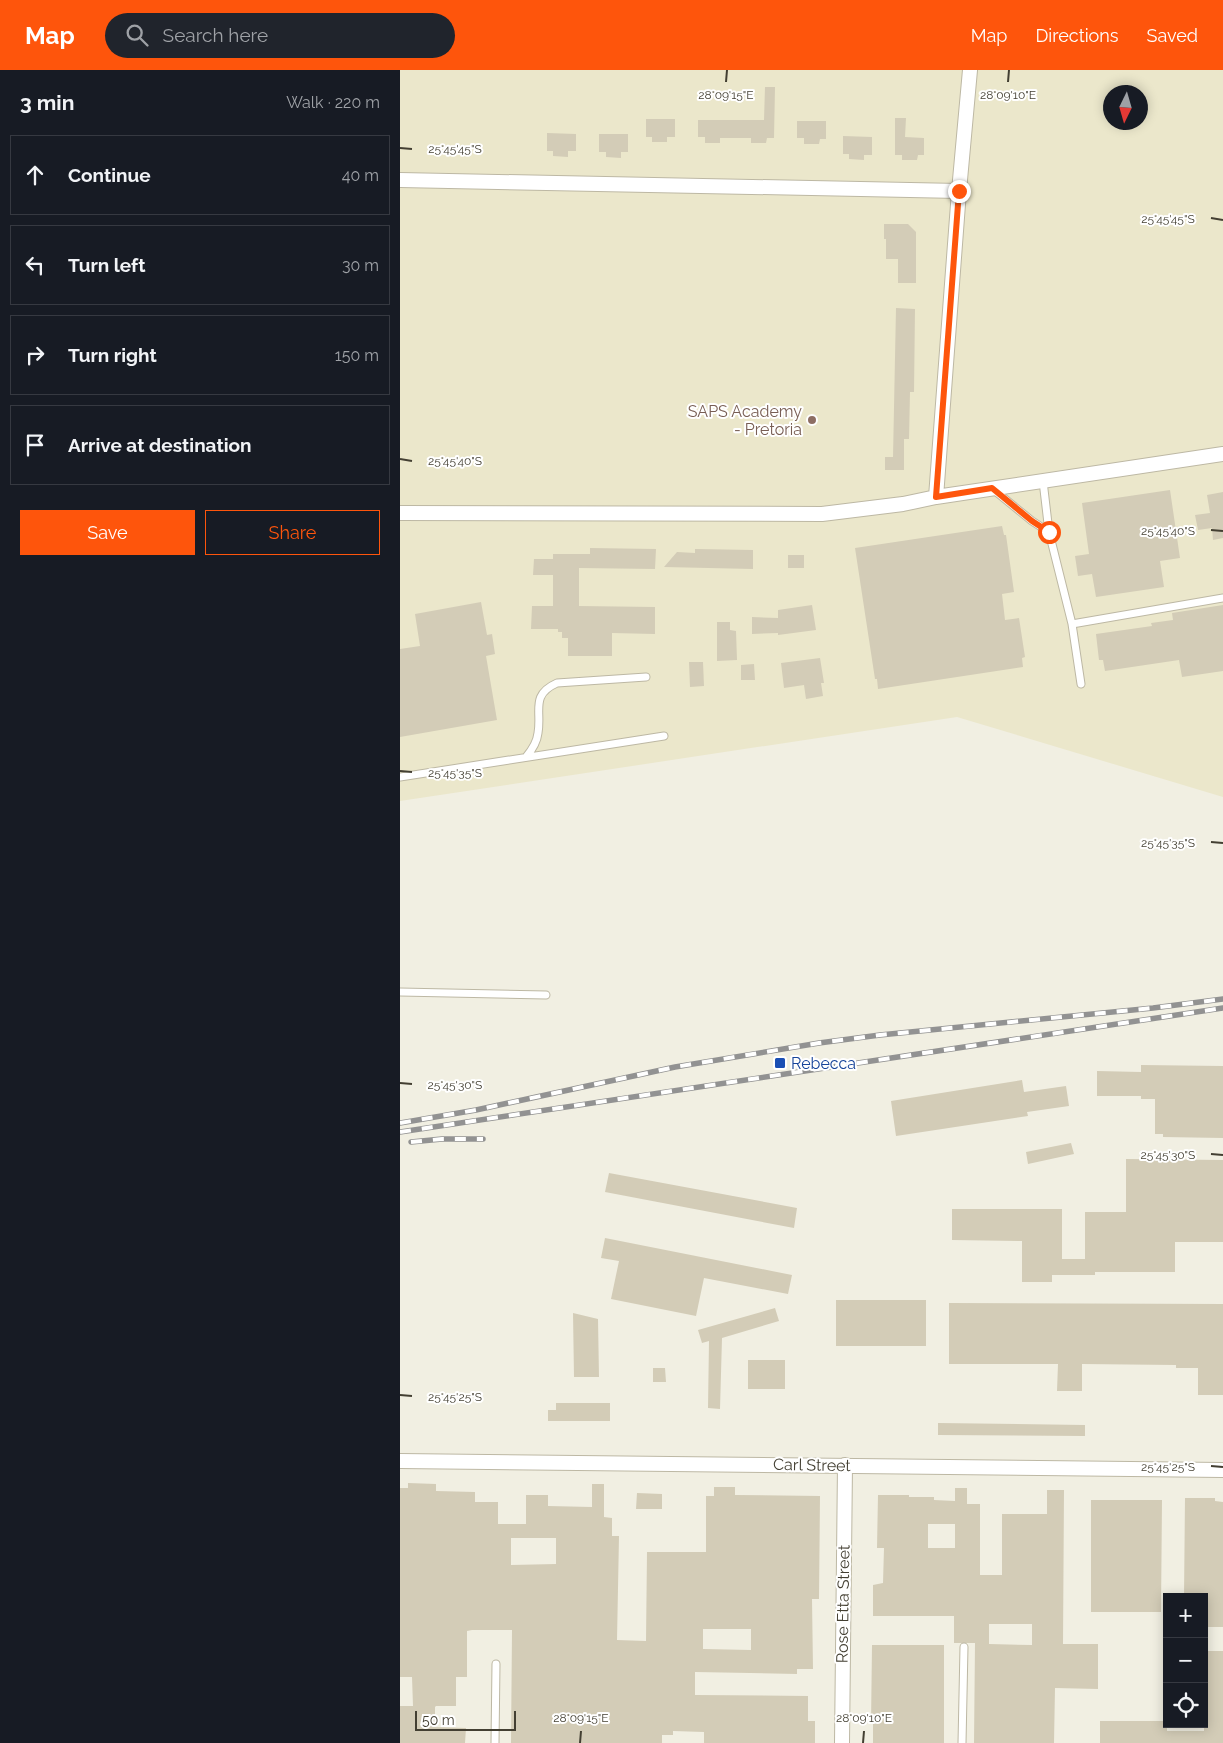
<!DOCTYPE html>
<meta charset="utf-8">
<style>
:root{--surface:#171b24;--page:#20242c;--text:#f1f3f6;--muted:#9ea1a6;--line:#363941;--accent:#fe550c}
body{margin:0;font-family:Raleway,sans-serif;background:var(--page);color:var(--text)}
.controls{position:absolute;right:15px;bottom:15px;display:grid;overflow:hidden;border-radius:0px;box-shadow:0 2px 12px #0003}
.controls button{width:45px;height:45px;display:grid;place-items:center;padding:0;border:0;border-bottom:1px solid var(--line);background:var(--surface);color:var(--text);font:25px sans-serif}
.compass{position:absolute;left:703px;top:15px;width:45px;height:45px;border-radius:50%;background:var(--surface);box-shadow:0 2px 12px #0003;rotate:185deg}
.scale{position:absolute;left:15px;bottom:12px;width:101px;box-sizing:border-box;padding-left:5px;border:2px solid #433f32;border-top:0;font-size:14px;line-height:18px;white-space:nowrap;color:#433f32;-webkit-text-stroke:4px #fff;paint-order:stroke}
.stop{position:absolute;width:15px;height:15px;margin:-11px;border:4px solid #fe550c;border-radius:50%;background:#fff}
.stop.end{background:#fe550c;border-color:#fff;box-shadow:0 1px 5px #0008}
.list{margin:0;padding:0;list-style:none}
h2{display:flex;justify-content:space-between;align-items:center;height:65px;margin:0;padding:0 20px;font-size:21px}
h2 small{font-size:16px;font-weight:400;color:var(--muted)}
.list li{display:grid;grid-template-columns:32px 1fr auto;gap:15px;align-items:center;box-sizing:border-box;height:80px;margin:0 10px 10px;padding:0 10px;border:1px solid var(--line);border-radius:0px}
.list b{display:block;font-size:19px;white-space:nowrap}
.list em{font-size:16px;font-style:normal;color:var(--muted)}
.actions{display:flex;gap:10px;padding:15px 20px}
.actions a{flex:1;padding:11px 0;border:1px solid var(--accent);border-radius:0px;text-align:center;font-size:18px;color:var(--accent)}
.actions .main{background:var(--accent);color:#fff}
.icon{flex:none;width:28px;height:28px;fill:none;stroke:currentColor;stroke-width:2;stroke-linecap:round;stroke-linejoin:round}
.map{position:relative;flex:none;width:823px;height:1673px;overflow:hidden}
header{display:flex;align-items:center;gap:30px;box-sizing:border-box;height:70px;padding:0 25px;background:var(--accent);color:#fff}
header strong{font-size:24px}
nav{display:flex;gap:28px;margin-inline-start:auto;font-size:18px}
.search{width:350px;height:45px;background:var(--page);display:flex;align-items:center;gap:12px;box-sizing:border-box;padding:0 18px;border-radius:28px;color:var(--muted);font-size:19px}
main{display:flex}
aside{flex:1;background:var(--surface)}
.map>svg:first-child{display:block}
.education{fill:#ebe7cb;fill-rule:evenodd}
.building{fill:#d3ccb7;fill-rule:evenodd}
.lines{fill:none;stroke-linecap:round;stroke-linejoin:round}
.service-casing{stroke:#bdb8a4;stroke-width:9}
.minor-casing{stroke:#bdb8a4;stroke-width:16}
.service{stroke:#fff;stroke-width:7}
.minor{stroke:#fff;stroke-width:14}
.rail-casing{stroke:#929292;stroke-width:5.5}
.rail{stroke:#fff;stroke-width:4;stroke-dasharray:11;stroke-linecap:butt}
.route{stroke:#fe550c;stroke-width:6}
.ticks{fill:none;stroke:#433f32;stroke-width:2}
.education-dot{fill:#8d6e63;stroke:#fff;stroke-width:2}
.transit-dot{fill:#1a4fb4;stroke:#fff;stroke-width:2}
.labels{text-anchor:middle;dominant-baseline:central;stroke-width:4;stroke-linejoin:round;paint-order:stroke}
.education-label{font-size:16px;fill:#785e54;stroke:#fff;text-anchor:end}
.transit-label{font-size:16px;fill:#164399;stroke:#fff;text-anchor:start}
.street-label{font-size:16px;fill:#433f32;stroke:#fff}
.ticks-label{font-size:12px;text-anchor:middle;fill:#433f32;stroke:#fff;stroke-width:4;stroke-linejoin:round;paint-order:stroke}
</style>
<header>
<strong>Map</strong>
<div class="search"><svg class="icon" aria-label="search" viewBox="0 0 24 24"><circle cx="10" cy="10" r="6"/><path d="M15 15l6 6"/></svg>Search here</div>
<nav><a>Map</a><a>Directions</a><a>Saved</a></nav>
</header>
<main>
<aside>
<h2>3 min<small>Walk · 220 m</small></h2>
<ul class="list">
<li><svg class="icon" aria-label="ahead" viewBox="0 0 24 24"><path d="M12 20V5M6 11l6-6 6 6"/></svg><div><b>Continue</b></div><em>40 m</em></li>
<li><svg class="icon" aria-label="left" viewBox="0 0 24 24"><path d="M17 20v-9H6M10 6l-5 5 5 5"/></svg><div><b>Turn left</b></div><em>30 m</em></li>
<li><svg class="icon" aria-label="right" viewBox="0 0 24 24"><path d="M7 20v-9h11M14 6l5 5-5 5"/></svg><div><b>Turn right</b></div><em>150 m</em></li>
<li><svg class="icon" aria-label="arrive" viewBox="0 0 24 24"><path d="M6 21V4h12l-3 4 3 4H6"/></svg><div><b>Arrive at destination</b></div></li>
</ul>
<div class="actions"><a class="main">Save</a><a>Share</a></div>
</aside>
<div class="map">
<svg width="823" height="1673" viewBox="0 0 823 1673">
<rect width="100%" height="100%" fill="#f1efe2"/>
<path class="education" d="M0,0H823V727L557,647L0,731ZM710,22H740V52H710Z"/>
<path class="building" d="M365,17H375L374,68H367L366,73H351V68H320V73H305V67H298V50H364Z
M495,48H506L505,67L524,68V85H518L517,90H502V85H495Z
M246,49H275V67H267V72H252V67H246Z
M397,51H426V69H420L419,74H404V68H397Z
M147,63L176,64V81H168V87L153,86V81H147Z
M199,64H228V82H221V88L206,87V82H199Z
M443,66L472,67V85H464V90L449,89V84H443Z
M484,154H508L516,162V213H498V189H486V169H484Z
M496,238L515,239L514,322H510L509,369H504V400H485V387H493Z
M770,420L780,488L760,491L764,517L696,527L692,504L678,506L675,486L689,484L682,433Z
M823,422V468L813,470L812,458L798,460L795,445L810,443L807,425Z
M602,456L604,465H606L614,522L602,524L605,550L619,548L625,587L622,588L623,597L478,619L477,609H475L455,478Z
M190,478L256,479L255,499L179,498V536L255,537V564L212,563V586H168V568H162V562H158V559H131L132,536H153V505H133L134,489H153V484H190Z
M295,479L353,480V499L264,497L277,482L295,483Z
M388,485H404V498H388Z
M81,532L87,565L92,564L95,584L86,586L97,650L0,667V579L20,576L15,544Z
M412,535L416,560L378,565V563L352,564V547L378,548V540Z
M823,535V601L782,607L779,590L705,601L703,590H699L696,564L752,556L751,553L773,550L772,543Z
M317,552H330V560L336,561L337,590L317,591Z
M420,588L424,613H421L423,626L406,629L404,615L384,618L381,593Z
M289,592H303L304,616L290,617Z
M354,594L355,610H341V595Z
M741,995L823,996V1068L763,1067V1064H755V1029H741V1026H697V1001L741,1002Z
M622,1010L624,1022L666,1016L669,1036L627,1042L628,1046L496,1066L491,1031Z
M671,1073L674,1084L628,1094L626,1082Z
M726,1089L823,1090V1172H775V1202H695V1205H652V1212H622V1171L552,1170V1139H662V1189H685V1142H726Z
M209,1103L397,1138L394,1158L205,1122Z
M205,1168L392,1205L388,1224L304,1208L296,1246L211,1229L219,1191L201,1188Z
M436,1230H526V1276H436Z
M549,1233L823,1234V1325H798V1298H776V1295L682,1294V1321H657L658,1294H549Z
M375,1238L379,1251L322,1268L320,1339L308,1338L309,1271L302,1273L298,1260Z
M173,1243L198,1249L199,1307H174Z
M348,1290H385V1319H348Z
M253,1298H265L266,1312H253Z
M156,1333H210V1351H148V1340H156Z
M538,1353L685,1355V1366L538,1365Z
M8,1413L36,1414V1421L75,1422V1432H98V1454H126V1425H148V1436L192,1437V1414H204V1447L212,1448V1466H219L217,1570L246,1571L247,1482H306V1426H314V1417H335V1425L420,1426L419,1529H412L413,1599H397V1604L295,1602V1625L408,1626V1651H415V1673H304V1662L273,1661V1665H262V1673H111L112,1560H72L67,1561V1607H56V1636H36L35,1637V1657L66,1658L65,1673H0V1636H13L12,1607H0V1418H8ZM111,1468H156V1494L111,1495ZM303,1559H351V1580L303,1579Z
M555,1418H567V1434H580V1505H602V1444H647V1420H664L663,1574H698V1619L655,1618L654,1673H574L575,1573H554V1546H473V1515L483,1513L484,1478H477L478,1425H509V1427H534V1430L555,1431ZM528,1454H555V1478H528ZM589,1554H632V1575L589,1574Z
M237,1423L262,1424V1439H236Z
M785,1428H815V1431L823,1432V1557H804V1527H784Z
M691,1430H762L761,1542H691Z
M472,1575H544V1673H473V1654H471Z
M804,1581H823V1673H700V1651H767V1661H804Z"/>
<g class="lines">
<g class="service-casing">
<path id="service" d="M643,411L649,462L672,554L681,614
M594,420L632,451L649,462
M672,554L823,528
M126,687C132,680 137,672 138,663C142,641 130,625 157,613L246,607
M0,707L264,666
M0,922L146,925
M95,1673L96,1594
M562,1673L564,1577"/>
</g>
<g class="minor-casing">
<path id="minor" d="M0,110L559,121
M536,427L559,121L570,0
M0,443L422,444L503,434L536,427L823,384
M0,1391L823,1400
M442,1673L445,1395"/>
</g>
<use href="#service" class="service"/>
<use href="#minor" class="minor"/>
<g class="rail-casing">
<path id="rail" d="M0,1053L76,1040L275,997L419,973L480,965L753,938L823,929
M0,1062L823,938
M11,1072L42,1069H83"/>
</g>
<use href="#rail" class="rail"/>
</g>
<g class="lines">
<path class="route" d="M559,121L536,427L592,418L632,451L649,462"/>
</g>
<path class="ticks" d="M326,12L327,0M608,12L609,0M0,78L12,79M811,148L823,150M0,389L12,391M811,460L823,461M0,701L12,702M811,772L823,773M0,1013L12,1014M811,1084L823,1085M0,1325L12,1326M811,1396L823,1397M180,1673L181,1661M463,1673L464,1661"/>
<circle class="education-dot" cx="412" cy="350" r="5"/>
<rect class="transit-dot" x="374" y="987" width="12" height="12" rx="2.5"/>
<g class="labels">
<g class="education-label">
<text x="402" y="341">SAPS Academy<tspan x="402" dy="18">- Pretoria</tspan></text>
</g>
<g class="transit-label">
<text x="391" y="993">Rebecca</text>
</g>
<g class="street-label">
<text transform="translate(412 1395) rotate(1)">Carl Street</text>
<text transform="translate(443 1534) rotate(-89)">Rose Etta Street</text>
</g>
</g>
<g class="ticks-label">
<text x="326" y="29">28°09'15"E</text>
<text x="608" y="29">28°09'10"E</text>
<text x="55" y="83">25°45'45"S</text>
<text x="768" y="153">25°45'45"S</text>
<text x="55" y="395">25°45'40"S</text>
<text x="768" y="465">25°45'40"S</text>
<text x="55" y="707">25°45'35"S</text>
<text x="768" y="777">25°45'35"S</text>
<text x="55" y="1019">25°45'30"S</text>
<text x="768" y="1089">25°45'30"S</text>
<text x="55" y="1331">25°45'25"S</text>
<text x="768" y="1401">25°45'25"S</text>
<text x="181" y="1652">28°09'15"E</text>
<text x="464" y="1652">28°09'10"E</text>
</g>
</svg>
<div class="controls">
<button>+</button>
<button>−</button>
<button><svg class="icon" aria-label="locate" viewBox="0 0 24 24"><circle cx="12" cy="12" r="6"/><path d="M12 2v4M12 18v4M2 12h4M18 12h4"/></svg></button>
</div>
<svg class="compass" viewBox="-18 -18 36 36"><path d="M0-13l5 13h-10z" fill="#e53935"/><path d="M0 13l5-13h-10z" fill="#9ea1a6"/></svg>
<div class="scale">50 m</div>
<div class="stop" style="left:649px;top:462px"></div>
<div class="stop end" style="left:559px;top:121px"></div>
</div>
</main>
